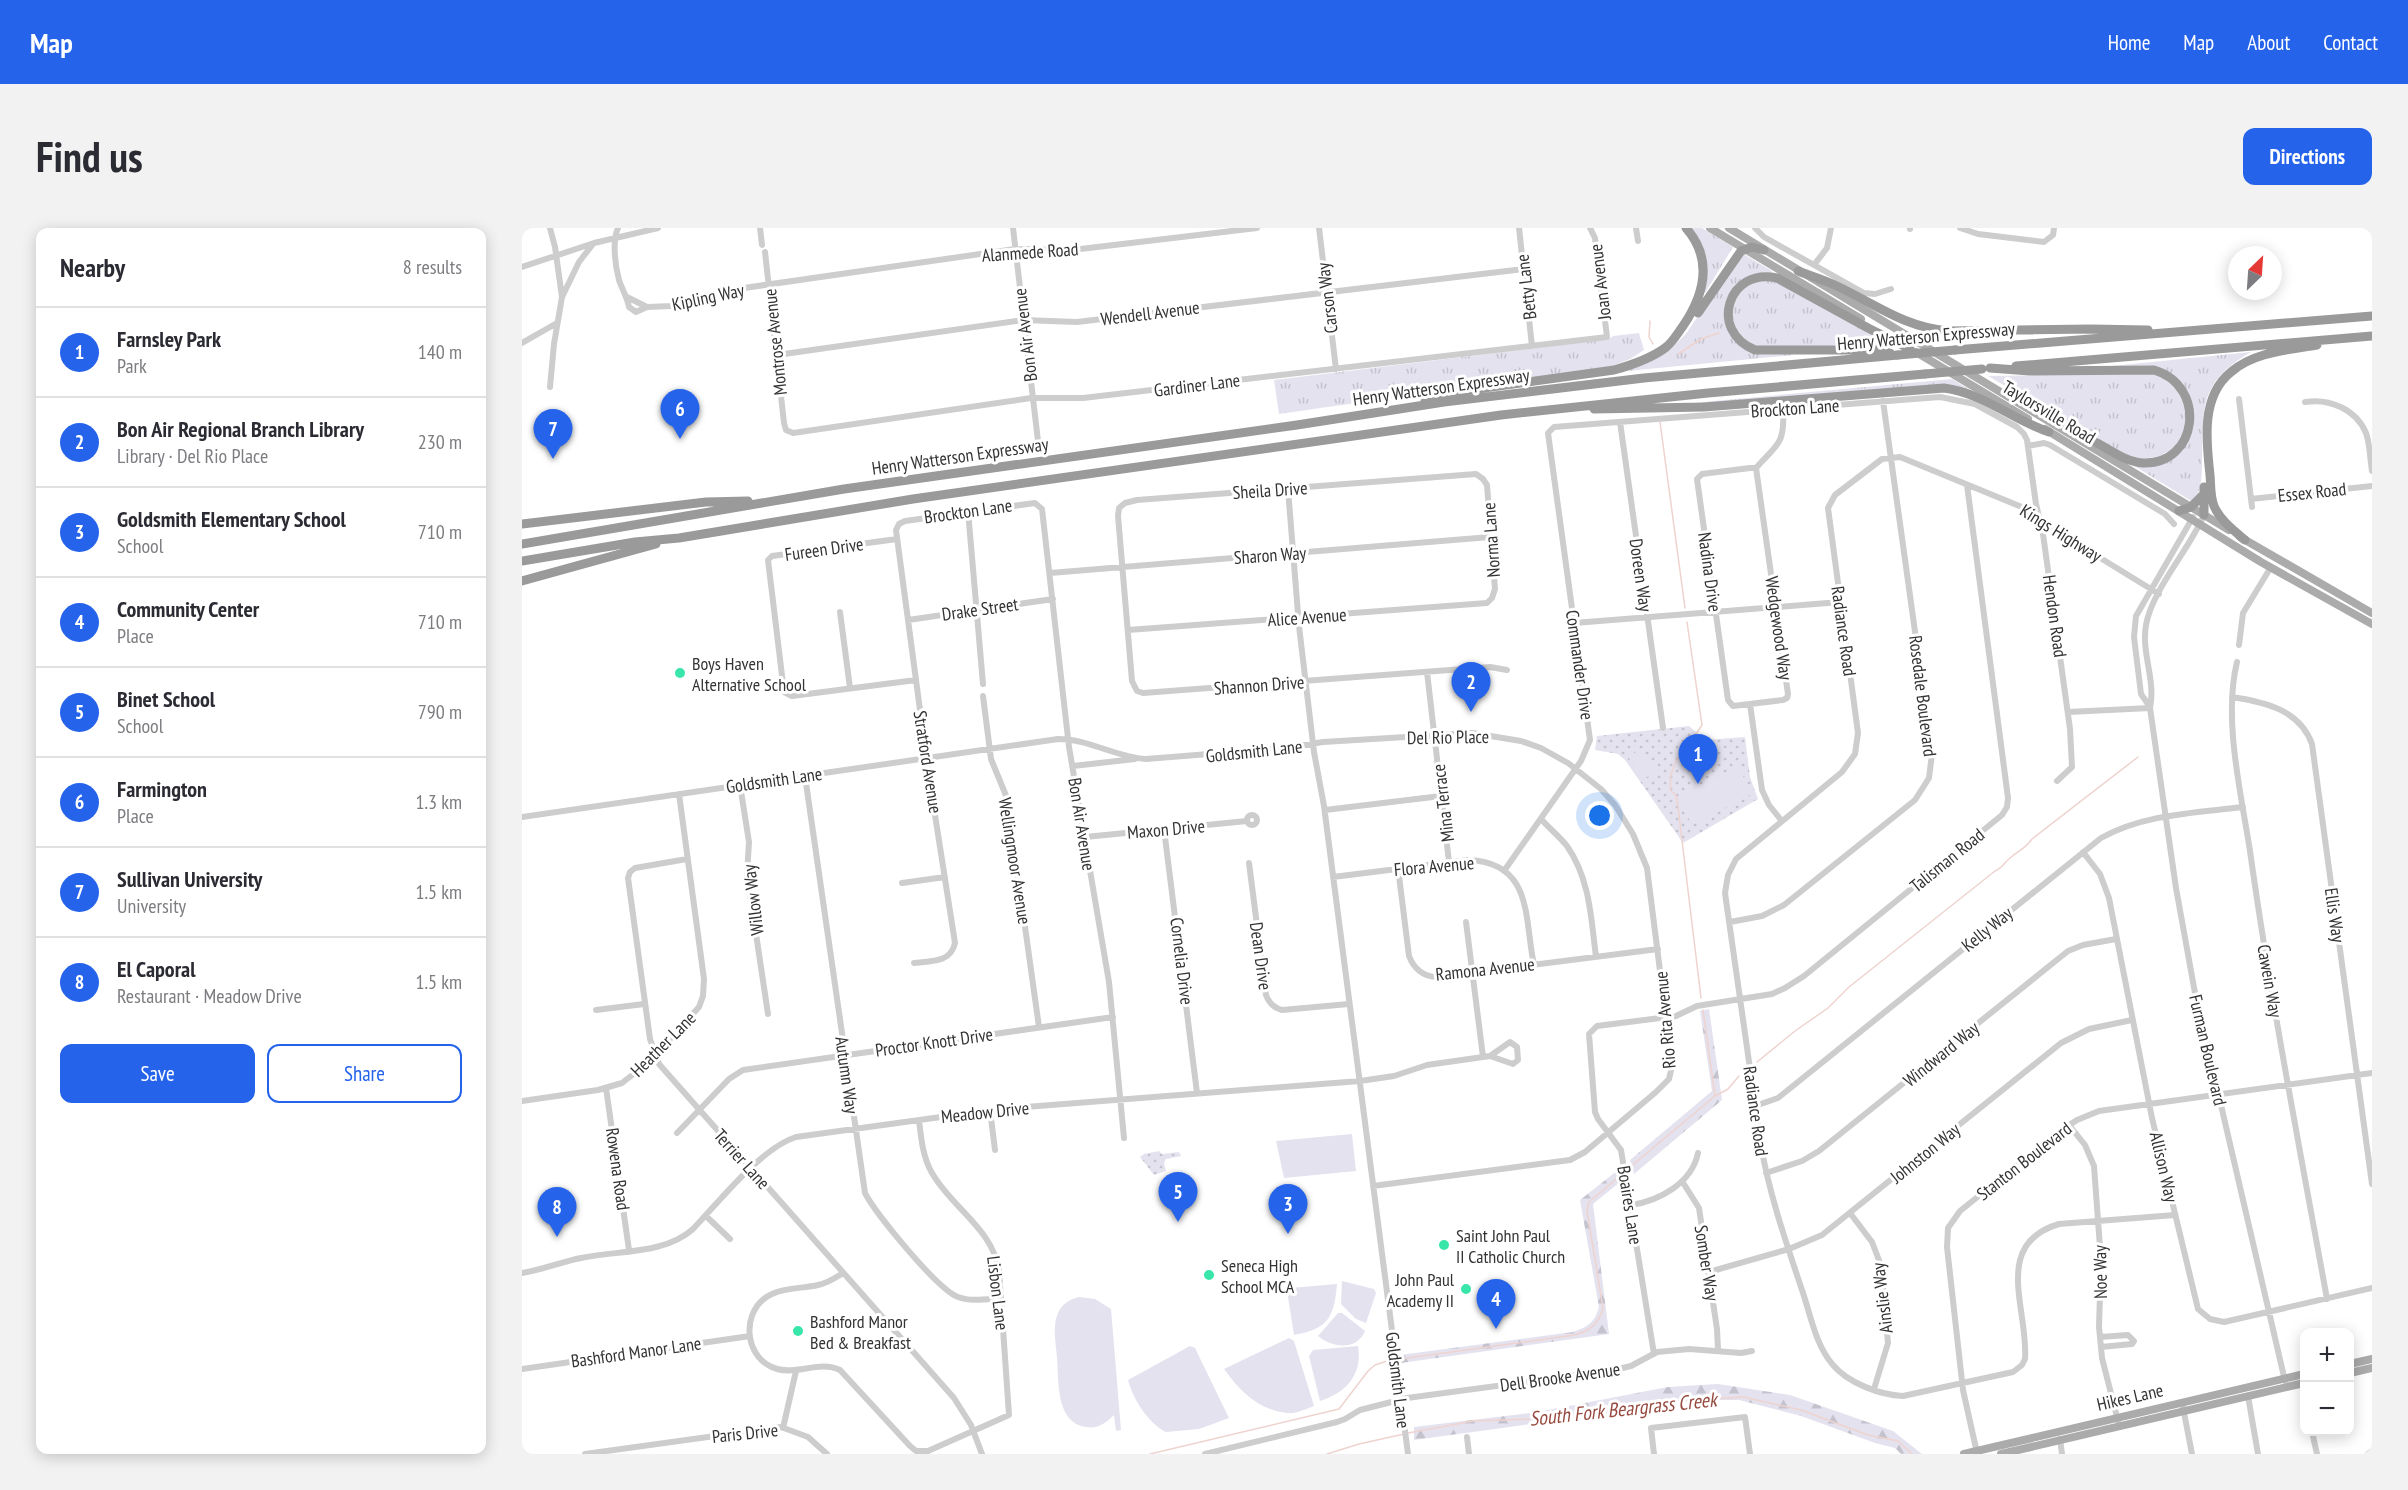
<!DOCTYPE html>
<meta charset="utf-8">
<style>
:root{--surface:#fff;--page:#f2f2f3;--text:#2b2b33;--muted:#7c7c81;--line:#e1e1e2;--accent:#2563eb}
body{margin:0;font-family:"PT Sans Narrow",sans-serif;background:var(--page);color:var(--text)}
.controls{position:absolute;right:18px;bottom:18px;display:grid;overflow:hidden;border-radius:12px;box-shadow:0 3px 15px #0003}
.controls button{width:54px;height:54px;display:grid;place-items:center;padding:0;border:0;border-bottom:2px solid var(--line);background:var(--surface);color:var(--text);font:30px sans-serif}
.compass{position:absolute;left:1706px;top:18px;width:54px;height:54px;border-radius:50%;background:var(--surface);box-shadow:0 3px 15px #0003;rotate:25deg}
.you{position:absolute;left:1078px;top:588px;width:21px;height:21px;margin:-15px;border:4px solid #fff;border-radius:50%;background:#1a73e8;box-shadow:0 0 0 9px #1a73e833}
.badge{display:grid;place-items:center;width:39px;height:39px;border-radius:50%;background:var(--accent);color:#fff;font-size:20px;font-weight:700}
.pin{position:absolute;translate:-50% -50px;filter:drop-shadow(0 2px 3px #0008)}
.pin::after{content:'';position:absolute;top:32px;width:21px;height:18px;background:inherit;clip-path:polygon(0 0,100% 0,50% 100%)}
.list{margin:0;padding:0;list-style:none}
h2{display:flex;justify-content:space-between;align-items:center;height:78px;margin:0;padding:0 24px;font-size:26px}
h2 small{font-size:20px;font-weight:400;color:var(--muted)}
.list li{display:grid;grid-template-columns:39px 1fr auto;gap:18px;align-items:center;box-sizing:border-box;height:90px;padding:0 24px;border-top:2px solid var(--line)}
.list b{display:block;font-size:22px;white-space:nowrap}
.list p{margin:0;font-size:20px;white-space:nowrap;color:var(--muted)}
.list em{font-size:20px;font-style:normal;color:var(--muted)}
.actions{display:flex;gap:12px;padding:18px 24px}
.actions a{flex:1;padding:14px 0;border:2px solid var(--accent);border-radius:12px;text-align:center;font-size:21px;color:var(--accent)}
.actions .main{background:var(--accent);color:#fff}
.map{position:relative;flex:none;width:1850px;height:1226px;overflow:hidden;border-radius:12px}
header{display:flex;align-items:center;gap:36px;box-sizing:border-box;height:84px;padding:0 30px;background:var(--accent);color:#fff}
header strong{font-size:28px}
nav{display:flex;gap:33px;margin-inline-start:auto;font-size:21px}
.intro{display:flex;align-items:center;justify-content:space-between;box-sizing:border-box;height:144px;padding:0 36px}
h1{margin:0;font-size:42px}
.button{padding:15px 27px;border-radius:12px;background:var(--accent);color:#fff;font-size:21px;font-weight:700}
main{display:flex;gap:36px;padding:0 36px}
aside{flex:1;background:var(--surface);border-radius:12px;box-shadow:0 3px 15px #0003}
.map>svg:first-child{display:block}
.grass{fill:url(#grass-tufts)}
.forest{fill:url(#forest-firs)}
.park{fill:url(#park-dots)}
.garden{fill:#e4e2ef}
.lines{fill:none;stroke-linecap:round;stroke-linejoin:round}
.stream{stroke:#eed3cf;stroke-width:1.5}
.minor{stroke:#cdcdcd;stroke-width:6}
.major{stroke:#ababab;stroke-width:8}
.highway{stroke:#9a9a9a;stroke-width:9}
.highway-bridge{stroke:#9a9a9a;stroke-width:9}
.poi-dot{fill:#39e6aa;stroke:#fff;stroke-width:2}
.labels{text-anchor:middle;dominant-baseline:central;stroke-width:6;stroke-linejoin:round;paint-order:stroke}
.street-label{font-size:18px;fill:#333;stroke:#fff}
.poi-label{font-size:18px;fill:#333;stroke:#fff;text-anchor:start}
.water-label{font-size:20px;font-style:italic;fill:#97493f;stroke:#fff}
</style>
<header>
<strong>Map</strong>
<nav><a>Home</a><a>Map</a><a>About</a><a>Contact</a></nav>
</header>
<div class="intro"><h1>Find us</h1><a class="button">Directions</a></div>
<main>
<aside>
<h2>Nearby<small>8 results</small></h2>
<ul class="list">
<li><span class="badge">1</span><div><b>Farnsley Park</b><p>Park</p></div><em>140 m</em></li>
<li><span class="badge">2</span><div><b>Bon Air Regional Branch Library</b><p>Library · Del Rio Place</p></div><em>230 m</em></li>
<li><span class="badge">3</span><div><b>Goldsmith Elementary School</b><p>School</p></div><em>710 m</em></li>
<li><span class="badge">4</span><div><b>Community Center</b><p>Place</p></div><em>710 m</em></li>
<li><span class="badge">5</span><div><b>Binet School</b><p>School</p></div><em>790 m</em></li>
<li><span class="badge">6</span><div><b>Farmington</b><p>Place</p></div><em>1.3 km</em></li>
<li><span class="badge">7</span><div><b>Sullivan University</b><p>University</p></div><em>1.5 km</em></li>
<li><span class="badge">8</span><div><b>El Caporal</b><p>Restaurant · Meadow Drive</p></div><em>1.5 km</em></li>
</ul>
<div class="actions"><a class="main">Save</a><a>Share</a></div>
</aside>
<div class="map">
<svg width="1850" height="1226" viewBox="0 0 1850 1226">
<defs>
<pattern id="grass-tufts" width="24" height="20" patternUnits="userSpaceOnUse" patternTransform="scale(1.5)"><rect width="24" height="20" fill="#e4e2ef"/><path d="M3 7l-1-3M5 7V3M7 7l1-3M15 17l-1-3M17 17v-4M19 17l1-3" fill="none" stroke="#c4c2cd"/></pattern>
<pattern id="forest-firs" width="22" height="20" patternUnits="userSpaceOnUse" patternTransform="scale(1.5)"><rect width="22" height="20" fill="#e4e2ef"/><path d="M5 1l3.5 6h-7zM16 11l3.5 6h-7z" fill="#c4c2cd"/></pattern>
<pattern id="park-dots" width="8" height="8" patternUnits="userSpaceOnUse" patternTransform="scale(1.5)"><rect width="8" height="8" fill="#e4e2ef"/><path d="M2 2h.1M6 6h.1" fill="none" stroke="#c4c2cd" stroke-width="1.8" stroke-linecap="round"/></pattern>
</defs>
<rect width="100%" height="100%" fill="#fff"/>
<path class="grass" d="M1169,0H1180L1211,19L1183,65Z
M1220,25L1250,43L1249,45H1241L1205,74L1216,115L1272,127L1105,143L1150,119L1163,107Z
M1253,52L1370,117L1234,119L1215,105L1209,82L1218,63L1234,53Z
M1117,105L1122,122L1108,131L1090,138L757,186L752,152L1087,111L1091,108Z
M1729,124C1674,156 1682,182 1680,239C1679,253 1680,262 1671,274L1609,236L1653,226L1670,176L1665,163L1654,150L1590,138Z
M1631,145L1653,158L1665,184L1661,206L1653,219L1638,228L1621,231L1599,225L1466,148Z
M1430,151L1450,163L1441,160L1149,177Z"/>
<path class="forest" d="M1187,781L1200,872L1112,946L1108,932L1190,863L1178,783Z
M1096,942L1098,954L1071,976L1087,1106L879,1135L878,1127L1051,1104C1066,1099 1073,1094 1077,1079L1058,972Z
M1196,1156L1268,1167L1371,1203L1400,1226H1379L1373,1220L1353,1215L1279,1188L1217,1172H1162L1096,1184L892,1212V1199L1016,1184L1146,1159Z"/>
<path class="park" d="M1167,498L1183,512L1223,509L1228,549L1236,571L1161,615L1103,532L1096,526L1073,522L1075,508Z
M637,923L640,926L657,924L659,928L644,931L642,935L644,943L632,947L618,929L622,926Z"/>
<path class="garden" d="M1119,521L1134,543L1122,551L1106,529Z
M1216,538L1230,566L1170,597L1156,569Z
M830,906L834,943L762,950L754,913Z
M820,1053L852,1061L854,1065L844,1095L834,1091L819,1076Z
M815,1056C812,1090 806,1101 772,1107L765,1063L768,1060Z
M557,1069L573,1071L589,1081L599,1202L594,1203L592,1187C584,1195 576,1201 564,1199C533,1195 537,1150 535,1130C534,1117 530,1098 536,1085C540,1076 548,1071 557,1069Z
M816,1085H820L843,1103C835,1123 810,1120 796,1108Z
M767,1110L772,1113L792,1178C784,1181 774,1186 765,1185C736,1182 718,1163 702,1141Z
M668,1118L673,1120L707,1190L677,1201L644,1204C626,1195 611,1171 606,1152Z
M836,1118C841,1146 824,1165 798,1173L787,1128L791,1122Z"/>
<g class="lines">
<path class="stream" d="M1128,93L1127,109L1131,116
M1156,126L1179,111L1197,105
M1138,194L1163,380
M1165,394L1180,497C1167,518 1144,535 1149,563L1154,567L1155,571L1179,770
M1235,834L1273,803L1306,780L1327,759L1473,643C1480,640 1482,635 1488,630C1497,622 1503,621 1510,611L1616,529
M1193,868L1206,861L1217,848
M1107,940L1193,868L1181,782
M878,1131L1053,1107C1068,1102 1077,1096 1081,1080L1065,983L1067,974L1098,948
M886,1205L951,1193L1012,1191L1063,1187L1115,1176L1221,1169L1279,1182L1346,1207L1376,1213L1390,1226
M628,1226L817,1181L846,1143L853,1137L868,1132
M805,1226L837,1216L882,1206"/>
<path class="minor" d="M96,0C90,13 93,37 97,52C100,61 105,69 107,79L114,84L125,79L150,78L215,61L493,21L550,22L735,0
M238,0L240,17
M491,0L516,213
M797,0L814,141
M997,0L1010,118
M1114,0L1116,13
M1233,0L1242,9L1342,65L1353,66L1369,61
M1388,0V1
M1438,0L1456,6L1522,14L1531,7L1532,0
M243,24L262,195L264,202L271,205L509,170H561L1085,109L1073,10L1068,0
M1292,37L1305,20L1309,0
M0,39L72,15L136,0
M40,69L57,34L71,16
M105,69L125,79
M0,115L35,95
M255,127L501,92L555,94L1002,41
M28,159L32,116L40,69L33,19L28,0
M1717,171L1730,279
M1783,174C1807,170 1834,181 1844,205C1848,216 1848,231 1850,243
M1098,194L1141,500
M1506,218L1522,215L1528,217L1643,286L1652,296
M1228,240H1234L1235,247L1266,466L1265,470L1261,472L1211,478L1206,472L1175,251L1180,246Z
M1234,240C1255,216 1263,217 1261,182
M766,261L777,398L792,524L802,578L886,1226
M1729,271L1850,258
M446,283L461,456
M1682,287C1667,322 1630,362 1624,397C1619,425 1634,452 1628,480L1654,660L1673,765L1763,1153
M375,311L250,328L246,332L262,464L270,468L394,452
M528,345L968,309
M1637,366L1528,299L1512,284L1378,229L1360,231L1313,267L1306,280L1336,505L1333,526L1320,544L1214,631L1206,647L1203,665L1239,918C1248,969 1265,1017 1281,1065C1289,1089 1294,1118 1311,1137C1326,1155 1358,1167 1381,1168L1491,1144L1500,1137L1503,1131C1507,1083 1469,1016 1537,996L1653,987
M318,384L328,460
M386,392L531,371
M1052,395L1318,374
M606,402L965,375L970,370L973,361L965,257L961,251L954,246L615,272L603,275L597,280L596,288L610,453L615,463L621,465L968,439L985,442
M1717,417L1721,385L1749,339
M1715,434C1701,491 1719,565 1728,623C1749,773 1778,922 1805,1071
M905,444L927,634
M461,468L469,531L485,570L517,799
M1710,469C1743,474 1778,482 1790,516L1850,956
M1228,476L1240,562L1247,577L1259,592
M1628,479L1619,466L1612,409L1614,388L1671,289
M1546,484L1628,480
M551,538L613,531
M283,548L343,965C353,985 416,1062 436,1069C449,1074 465,1071 478,1070
M218,557L227,614L225,646L246,786
M803,582L919,568
M725 592a5 5 0 1 1 10 0a5 5 0 1 1-10 0Z
M0,589L536,511C567,511 593,529 624,531L763,520L801,514L950,505L999,513L1019,520L1046,535L1079,561L1093,577L1111,606L1125,640L1150,838L1147,851L1134,864L1063,924L1048,932L851,958
M1019,591C1027,600 1037,608 1045,618C1068,651 1069,690 1074,729
M642,601L675,865
M563,609L725,593
M1561,624L1578,646L1587,670L1630,890L1676,1081L1688,1091L1702,1094L1850,1060
M165,631L113,640L108,644L106,650L128,811L137,836L432,1170L449,1197L460,1226
M727,635L744,767C747,775 752,780 760,782L827,776
M876,640L887,728C892,741 900,748 914,749L1136,721
M982,643L1059,533L1068,512L1026,205L1032,199L1418,169L1453,176L1495,199L1502,206L1505,212L1514,276L1521,306L1548,501L1550,539L1535,553
M811,649L947,632C1012,635 1002,692 1012,737
M380,655L423,649
M944,694L961,829
M1208,694L1240,688L1262,677L1393,572L1407,550L1410,526L1361,173
M392,735C408,733 429,735 433,715L406,542L374,302L377,296L383,293L513,275L520,281L547,519L587,754L602,910
M74,782L122,776
M84,860L107,1022
M0,873L76,862L100,855L128,833L177,779L181,768L182,751L157,566
M1233,878L1256,870L1579,610C1622,586 1673,585 1721,579
M468,882L473,922
M1547,897L1563,917L1572,938L1579,1033L1577,1099L1580,1130L1596,1193
M155,905L207,851L221,842L591,789
M1244,945L1280,933L1297,923L1546,723L1561,717L1594,711
M1160,953L1177,980L1195,1101L1196,1122
M1109,977C1137,973 1170,955 1176,925
M1328,985L1350,1014L1358,1035L1360,1048L1366,1115L1352,1161
M184,988L208,1011
M1187,1044L1267,1021L1300,1007L1539,815L1567,801L1610,792
M0,1045C20,1042 39,1034 59,1030C95,1022 142,1027 171,1001C197,974 239,920 274,909L477,881L838,853L872,848L905,837L968,828L991,836L996,832L995,819L988,814L968,828
M321,1045C313,1050 306,1055 296,1057C279,1061 258,1059 243,1070C218,1089 224,1132 255,1141C276,1147 298,1132 318,1142L388,1218L394,1223H406L487,1187L477,1043C471,1001 430,980 410,945C401,930 399,910 397,892
M1578,1109L1606,1107L1612,1113L1610,1116L1579,1119
M1132,1126L1099,922L1076,891L1073,884L1067,806L1075,798L1154,788L1175,778L1250,766L1263,760L1282,748L1480,587L1485,579L1486,570L1445,257
M0,1141L228,1108
M1726,1168L1736,1226
M1660,1174L1670,1226
M261,1200L274,1143
M1790,1204L1795,1226
M945,1209L947,1226
M1538,1211L1540,1226
M1455,1225L1441,1162L1425,1019L1426,1000L1438,983L1538,903L1555,892L1577,883L1850,845
M63,1226L259,1199L286,1209L305,1226
M683,1226L815,1194L823,1191L838,1182L885,1170L1092,1142L1109,1138L1135,1124L1167,1121L1219,1125L1230,1123
M1132,1226L1129,1200L1223,1189L1228,1226
M1846,1226L1850,1223"/>
<path class="major" d="M1188,0L1339,91
M1207,0L1707,302
M1394,124L1506,191
M1523,201L1739,334L1850,396
M1718,309L1850,385
M1828,1136L1850,1131
M1828,1145L1850,1140
M1442,1226L1782,1146
M1479,1226L1782,1155"/>
<path class="highway" d="M1276,43C1289,48 1302,52 1315,58C1353,76 1384,100 1427,103L1569,101L1626,102
M1176,85L1219,23L1230,19L1242,22
M1433,122L1850,88
M1368,125L1354,122H1233C1186,103 1206,39 1255,50L1346,100L1388,121
M1494,138L1850,108
M1468,140L1508,143L1632,142C1686,158 1676,237 1621,235C1604,234 1590,223 1575,215C1549,199 1523,181 1494,172
M903,173L919,166L1092,142C1110,137 1128,131 1143,120C1151,114 1155,106 1161,98C1182,67 1192,32 1164,0
M1072,181L1182,179L1422,160C1461,165 1491,192 1527,204
M1657,283L1669,279L1682,266
M1682,287V259
M0,296L184,274L226,273
M1723,312C1711,302 1698,292 1692,278C1688,268 1689,257 1688,247C1684,212 1679,168 1709,144C1732,124 1766,122 1795,117
M0,316L322,261L775,197L922,174L1122,150L1376,127
M0,333L113,314L157,310L391,271L979,187L1186,165L1403,146
M0,353L134,316"/>
<path class="highway-bridge" d="M1376,127L1433,122
M1403,146L1460,141"/>
</g>
<g class="poi-dot">
<circle cx="158" cy="445" r="6"/>
<circle cx="922" cy="1017" r="6"/>
<circle cx="687" cy="1047" r="6"/>
<circle cx="944" cy="1061" r="6"/>
<circle cx="276" cy="1103" r="6"/>
</g>
<g class="labels">
<g class="street-label">
<text transform="translate(508 24) rotate(-4)">Alanmede Road</text>
<text transform="translate(1078 54) rotate(-97)">Joan Avenue</text>
<text transform="translate(1004 59) rotate(-97)">Betty Lane</text>
<text transform="translate(186 69) rotate(-12)">Kipling Way</text>
<text transform="translate(805 70) rotate(-97)">Carson Way</text>
<text transform="translate(628 85) rotate(-7)">Wendell Avenue</text>
<text transform="translate(503 107) rotate(-97)">Bon Air Avenue</text>
<text transform="translate(1404 108) rotate(-5)">Henry Watterson Expressway</text>
<text transform="translate(253 114) rotate(-96)">Montrose Avenue</text>
<text transform="translate(675 157) rotate(-7)">Gardiner Lane</text>
<text transform="translate(919 159) rotate(-8)">Henry Watterson Expressway</text>
<text transform="translate(1273 180) rotate(-4)">Brockton Lane</text>
<text transform="translate(1527 184) rotate(31)">Taylorsville Road</text>
<text transform="translate(438 228) rotate(-8)">Henry Watterson Expressway</text>
<text transform="translate(748 262) rotate(-4)">Sheila Drive</text>
<text transform="translate(1790 264) rotate(-6)">Essex Road</text>
<text transform="translate(446 283) rotate(-8)">Brockton Lane</text>
<text transform="translate(1539 305) rotate(32)">Kings Highway</text>
<text transform="translate(969 312) rotate(-94)">Norma Lane</text>
<text transform="translate(302 321) rotate(-8)">Fureen Drive</text>
<text transform="translate(748 327) rotate(-4)">Sharon Way</text>
<text transform="translate(1188 344) rotate(82)">Nadina Drive</text>
<text transform="translate(1119 347) rotate(82)">Doreen Way</text>
<text transform="translate(458 381) rotate(-8)">Drake Street</text>
<text transform="translate(1533 388) rotate(82)">Hendon Road</text>
<text transform="translate(785 389) rotate(-4)">Alice Avenue</text>
<text transform="translate(1257 400) rotate(82)">Wedgewood Way</text>
<text transform="translate(1322 403) rotate(82)">Radiance Road</text>
<text transform="translate(1058 437) rotate(82)">Commander Drive</text>
<text transform="translate(737 457) rotate(-4)">Shannon Drive</text>
<text transform="translate(1401 468) rotate(83)">Rosedale Boulevard</text>
<text transform="translate(926 509) rotate(-1)">Del Rio Place</text>
<text transform="translate(732 523) rotate(-6)">Goldsmith Lane</text>
<text transform="translate(406 534) rotate(81)">Stratford Avenue</text>
<text transform="translate(252 552) rotate(-8)">Goldsmith Lane</text>
<text transform="translate(921 575) rotate(-97)">Mina Terrace</text>
<text transform="translate(560 596) rotate(81)">Bon Air Avenue</text>
<text transform="translate(644 601) rotate(-5)">Maxon Drive</text>
<text transform="translate(1425 632) rotate(-39)">Talisman Road</text>
<text transform="translate(493 633) rotate(81)">Wellingmoor Avenue</text>
<text transform="translate(912 638) rotate(-5)">Flora Avenue</text>
<text transform="translate(231 672) rotate(-97)">Willow Way</text>
<text transform="translate(1813 687) rotate(82)">Ellis Way</text>
<text transform="translate(1465 701) rotate(-39)">Kelly Way</text>
<text transform="translate(739 728) rotate(82)">Dean Drive</text>
<text transform="translate(660 733) rotate(83)">Cornelia Drive</text>
<text transform="translate(963 741) rotate(-6)">Ramona Avenue</text>
<text transform="translate(1748 753) rotate(80)">Cawein Way</text>
<text transform="translate(1143 792) rotate(-95)">Rio Rita Avenue</text>
<text transform="translate(412 814) rotate(-8)">Proctor Knott Drive</text>
<text transform="translate(141 816) rotate(-45)">Heather Lane</text>
<text transform="translate(1686 822) rotate(77)">Furman Boulevard</text>
<text transform="translate(1419 826) rotate(-39)">Windward Way</text>
<text transform="translate(325 847) rotate(82)">Autumn Way</text>
<text transform="translate(1234 883) rotate(82)">Radiance Road</text>
<text transform="translate(463 884) rotate(-6)">Meadow Drive</text>
<text transform="translate(1403 925) rotate(-39)">Johnston Way</text>
<text transform="translate(220 931) rotate(48)">Terrier Lane</text>
<text transform="translate(1502 933) rotate(-38)">Stanton Boulevard</text>
<text transform="translate(1642 939) rotate(77)">Allison Way</text>
<text transform="translate(96 941) rotate(82)">Rowena Road</text>
<text transform="translate(1108 977) rotate(81)">Boaires Lane</text>
<text transform="translate(1185 1035) rotate(81)">Somber Way</text>
<text transform="translate(1578 1044) rotate(-91)">Noe Way</text>
<text transform="translate(476 1065) rotate(83)">Lisbon Lane</text>
<text transform="translate(1360 1070) rotate(-97)">Ainslie Way</text>
<text transform="translate(114 1124) rotate(-8)">Bashford Manor Lane</text>
<text transform="translate(1038 1149) rotate(-8)">Dell Brooke Avenue</text>
<text transform="translate(876 1152) rotate(83)">Goldsmith Lane</text>
<text transform="translate(1608 1169) rotate(-13)">Hikes Lane</text>
<text transform="translate(223 1205) rotate(-6)">Paris Drive</text>
</g>
<g class="poi-label">
<text x="170" y="435">Boys Haven<tspan x="170" dy="21">Alternative School</tspan></text>
<text x="934" y="1007">Saint John Paul<tspan x="934" dy="21">II Catholic Church</tspan></text>
<text x="699" y="1037">Seneca High<tspan x="699" dy="21">School MCA</tspan></text>
<text x="932" y="1051" text-anchor="end">John Paul<tspan x="932" dy="21">Academy II</tspan></text>
<text x="288" y="1093">Bashford Manor<tspan x="288" dy="21">Bed &amp; Breakfast</tspan></text>
</g>
<g class="water-label">
<text transform="translate(1101 1181) rotate(-6)">South Fork Beargrass Creek</text>
</g>
</g>
</svg>
<div class="controls">
<button>+</button>
<button>−</button>
</div>
<svg class="compass" viewBox="-18 -18 36 36"><path d="M0-13l5 13h-10z" fill="#e53935"/><path d="M0 13l5-13h-10z" fill="#7c7c81"/></svg>
<div class="you"></div>
<div class="pin badge" style="left:1176px;top:556px">1</div>
<div class="pin badge" style="left:949px;top:484px">2</div>
<div class="pin badge" style="left:766px;top:1006px">3</div>
<div class="pin badge" style="left:974px;top:1101px">4</div>
<div class="pin badge" style="left:656px;top:994px">5</div>
<div class="pin badge" style="left:158px;top:211px">6</div>
<div class="pin badge" style="left:31px;top:231px">7</div>
<div class="pin badge" style="left:35px;top:1009px">8</div>
</div>
</main>
